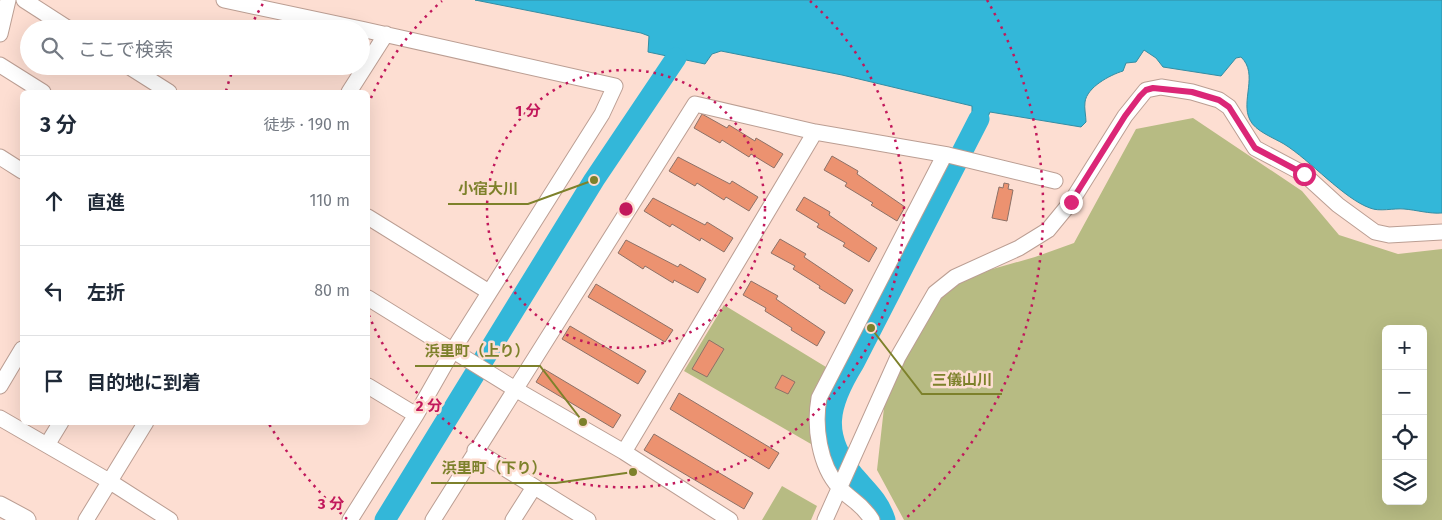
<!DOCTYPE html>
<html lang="ja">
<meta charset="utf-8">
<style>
:root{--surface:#fff;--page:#f2f2f3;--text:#1f2937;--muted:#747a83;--line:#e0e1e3}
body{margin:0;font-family:"Fira Sans","Noto Sans JP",sans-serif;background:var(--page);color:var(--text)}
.controls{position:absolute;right:15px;bottom:15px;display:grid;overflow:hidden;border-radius:8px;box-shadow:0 5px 20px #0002}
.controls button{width:45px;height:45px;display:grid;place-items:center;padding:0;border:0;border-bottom:1px solid var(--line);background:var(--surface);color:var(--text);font:25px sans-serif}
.stop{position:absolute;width:15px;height:15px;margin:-11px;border:4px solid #db2777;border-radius:50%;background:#fff}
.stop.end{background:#db2777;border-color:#fff;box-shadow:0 1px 5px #0008}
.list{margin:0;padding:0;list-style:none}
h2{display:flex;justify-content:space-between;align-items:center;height:65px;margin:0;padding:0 20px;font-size:21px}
h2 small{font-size:16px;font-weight:400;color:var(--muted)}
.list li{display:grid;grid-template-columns:32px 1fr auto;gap:15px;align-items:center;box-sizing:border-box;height:90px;padding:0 20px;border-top:1px solid var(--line)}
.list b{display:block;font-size:19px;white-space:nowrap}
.list em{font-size:16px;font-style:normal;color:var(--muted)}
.icon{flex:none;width:28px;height:28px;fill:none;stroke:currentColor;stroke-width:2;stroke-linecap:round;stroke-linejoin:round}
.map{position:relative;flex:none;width:1442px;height:520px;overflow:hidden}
.search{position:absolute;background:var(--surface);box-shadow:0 5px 20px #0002;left:20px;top:20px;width:350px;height:55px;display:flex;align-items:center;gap:12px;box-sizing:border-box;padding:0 18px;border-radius:28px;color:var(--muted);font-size:19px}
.panel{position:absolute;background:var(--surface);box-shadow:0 5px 20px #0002;left:20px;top:90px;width:350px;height:335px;border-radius:8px}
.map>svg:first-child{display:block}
.green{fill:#b7bb83;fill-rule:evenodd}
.water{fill:#33b7d9;stroke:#348da3}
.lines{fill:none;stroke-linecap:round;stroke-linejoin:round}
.river{stroke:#33b7d9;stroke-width:21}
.building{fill:#ec9270;stroke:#8d7167}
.minor-casing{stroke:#bb9e93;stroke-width:17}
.major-casing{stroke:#bb9e93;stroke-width:21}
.minor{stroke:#fff;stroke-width:15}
.major{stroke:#fff;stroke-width:19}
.route{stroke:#db2777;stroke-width:6}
.ring{fill:none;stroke:#c2185b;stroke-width:2.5;stroke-dasharray:2.5 5}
.centre{fill:#c2185b;stroke:#fdded2;stroke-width:2.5}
.ring-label{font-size:15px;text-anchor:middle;font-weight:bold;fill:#c2185b;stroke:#fdded2;stroke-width:5;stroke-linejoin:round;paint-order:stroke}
.leader{fill:none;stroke:#7d812b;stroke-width:2}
.callout-dot{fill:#7d812b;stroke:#fdded2;stroke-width:2}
.callout-label{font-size:15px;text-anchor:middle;font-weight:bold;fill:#7d812b;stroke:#fdded2;stroke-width:5;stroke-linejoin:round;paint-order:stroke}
</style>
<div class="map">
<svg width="1442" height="520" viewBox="0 0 1442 520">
<rect width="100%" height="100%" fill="#fdded2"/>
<path class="green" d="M1193,118L1302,191L1339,235L1398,254L1442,249V520H904L877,470L887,381L947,282L1035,257L1074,243L1136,129ZM1386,329H1423V501H1386Z
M724,305L826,367L812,403L811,444L684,371Z
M782,486L817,506L811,520H762Z"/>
<path class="water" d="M475,0H1442V213C1429,214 1417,210 1404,209C1394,208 1379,212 1370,208C1344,199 1310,160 1284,144C1274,138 1255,131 1250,120C1240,101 1259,74 1241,57L1236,58L1221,76L1163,67L1156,58L1144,50L1136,62L1126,63L1123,71C1110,75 1087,87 1085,102C1084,108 1086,116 1086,122L1081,127L990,112L986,121L972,117V106L842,75L721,51L712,54L705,64L648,52L649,36L641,33Z"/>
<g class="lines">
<path class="river" d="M385,520L594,180L676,58
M885,520C879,501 867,491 854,476C820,435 828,405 854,363L979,119"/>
</g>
<path class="building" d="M702,114L727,128L729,125L755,141L756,138L783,154L774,168L751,154L749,157L722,140L720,143L694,128Z
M832,156L858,171L857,174L905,207L897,221L871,205L873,203L845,186L847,183L824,170Z
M678,157L730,184L732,181L758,197L749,211L726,197L724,200L697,183L695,186L669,171Z
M1004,183L1009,184L1008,189L1013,190L1007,221L992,218L999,187L1003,188Z
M804,197L830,212L829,215L877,248L869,262L843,246L845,243L817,227L819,224L796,210Z
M653,198L705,225L707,222L733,238L724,252L701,238L700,241L672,224L670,227L644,211Z
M780,239L806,254L804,257L853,290L845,304L819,288L820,286L793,269L795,266L771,253Z
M626,240L678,267L680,264L706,279L698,293L674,280L673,283L645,266L643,269L618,253Z
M751,281L778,296L776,299L825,332L817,346L791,330L792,328L765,311L766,308L743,295Z
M596,284L673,330L665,342L588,297Z
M570,326L646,371L638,384L562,339Z
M709,340L724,349L707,377L692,369Z
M544,369L621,415L613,428L536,382Z
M782,375L795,382L788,394L775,388Z
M679,393L779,453L769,469L670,409Z
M654,434L753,493L744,509L644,450Z"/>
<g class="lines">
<g class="minor-casing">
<path id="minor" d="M24,0L69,29
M224,0L361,29
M0,34L8,0
M0,65L43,92
M128,66L169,92
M349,92L386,34
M0,157L22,171
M368,217L489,292
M368,298L515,389L624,452L730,520
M0,386L22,349
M368,386L416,415
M0,418L109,481L170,520
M47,445L61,422
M475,450L588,520
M624,452L815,132
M86,520L146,422
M350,520L416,415L453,350L602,114L615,86L361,29
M433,520L695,104L815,132L948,155L1055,181
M513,520L534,487
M825,520L898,357L935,293L955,277L1019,248L1048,230L1071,202L1125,116L1146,90L1161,87L1192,92L1219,100L1229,107L1255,148L1304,174L1338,205L1375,232L1389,235L1442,232
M872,520C860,501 851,501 839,487C819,465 814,426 819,398L944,156"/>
</g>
<g class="major-casing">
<path id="major" d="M0,506L26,520"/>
</g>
<use href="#minor" class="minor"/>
<use href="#major" class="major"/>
</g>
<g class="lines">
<path class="route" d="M1071,202L1125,116L1140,96L1146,90L1153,88L1192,92L1219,100L1229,107L1255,148L1304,174"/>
</g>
<g class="ring">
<circle cx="626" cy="209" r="139"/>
<path d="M368 105A278 278 0 0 1 442 1M810 1A278 278 0 1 1 368 313"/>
<path d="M347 519A417 417 0 0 1 269 424M226 91A417 417 0 0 1 234 66M251 26A417 417 0 0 1 265 0M987 0A417 417 0 0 1 905 519"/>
</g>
<circle cx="626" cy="209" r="8" class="centre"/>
<g class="ring-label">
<text x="528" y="116">1 分</text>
<text x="429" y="411">2 分</text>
<text x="331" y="509">3 分</text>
</g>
<path class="leader" d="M594 180L528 204H448M583 422L540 366H415M871 328L922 394H1002M633 472L556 483H431"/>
<g class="callout-dot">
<circle cx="594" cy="180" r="5"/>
<circle cx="583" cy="422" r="5"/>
<circle cx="871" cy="328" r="5"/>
<circle cx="633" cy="472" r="5"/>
</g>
<g class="callout-label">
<text x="488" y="194">小宿大川</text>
<text x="477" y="356">浜里町（上り）</text>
<text x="962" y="385">三儀山川</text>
<text x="494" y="473">浜里町（下り）</text>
</g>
</svg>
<div class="controls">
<button>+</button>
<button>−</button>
<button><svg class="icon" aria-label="locate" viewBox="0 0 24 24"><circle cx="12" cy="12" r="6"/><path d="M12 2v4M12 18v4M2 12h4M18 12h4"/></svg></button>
<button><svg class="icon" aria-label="layers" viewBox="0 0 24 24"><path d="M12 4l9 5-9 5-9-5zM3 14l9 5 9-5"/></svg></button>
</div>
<div class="stop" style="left:1304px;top:174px"></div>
<div class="stop end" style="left:1071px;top:202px"></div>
<div class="search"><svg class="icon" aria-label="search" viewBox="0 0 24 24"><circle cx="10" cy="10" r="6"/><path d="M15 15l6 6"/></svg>ここで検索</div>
<section class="panel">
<h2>3 分<small>徒歩 · 190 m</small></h2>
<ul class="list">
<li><svg class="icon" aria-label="ahead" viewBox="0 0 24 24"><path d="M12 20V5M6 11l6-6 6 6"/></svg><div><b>直進</b></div><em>110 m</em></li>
<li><svg class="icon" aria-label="left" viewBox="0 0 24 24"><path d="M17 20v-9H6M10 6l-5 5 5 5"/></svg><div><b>左折</b></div><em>80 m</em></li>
<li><svg class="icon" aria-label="arrive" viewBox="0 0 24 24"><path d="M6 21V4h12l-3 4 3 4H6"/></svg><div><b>目的地に到着</b></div></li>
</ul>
</section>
</div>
